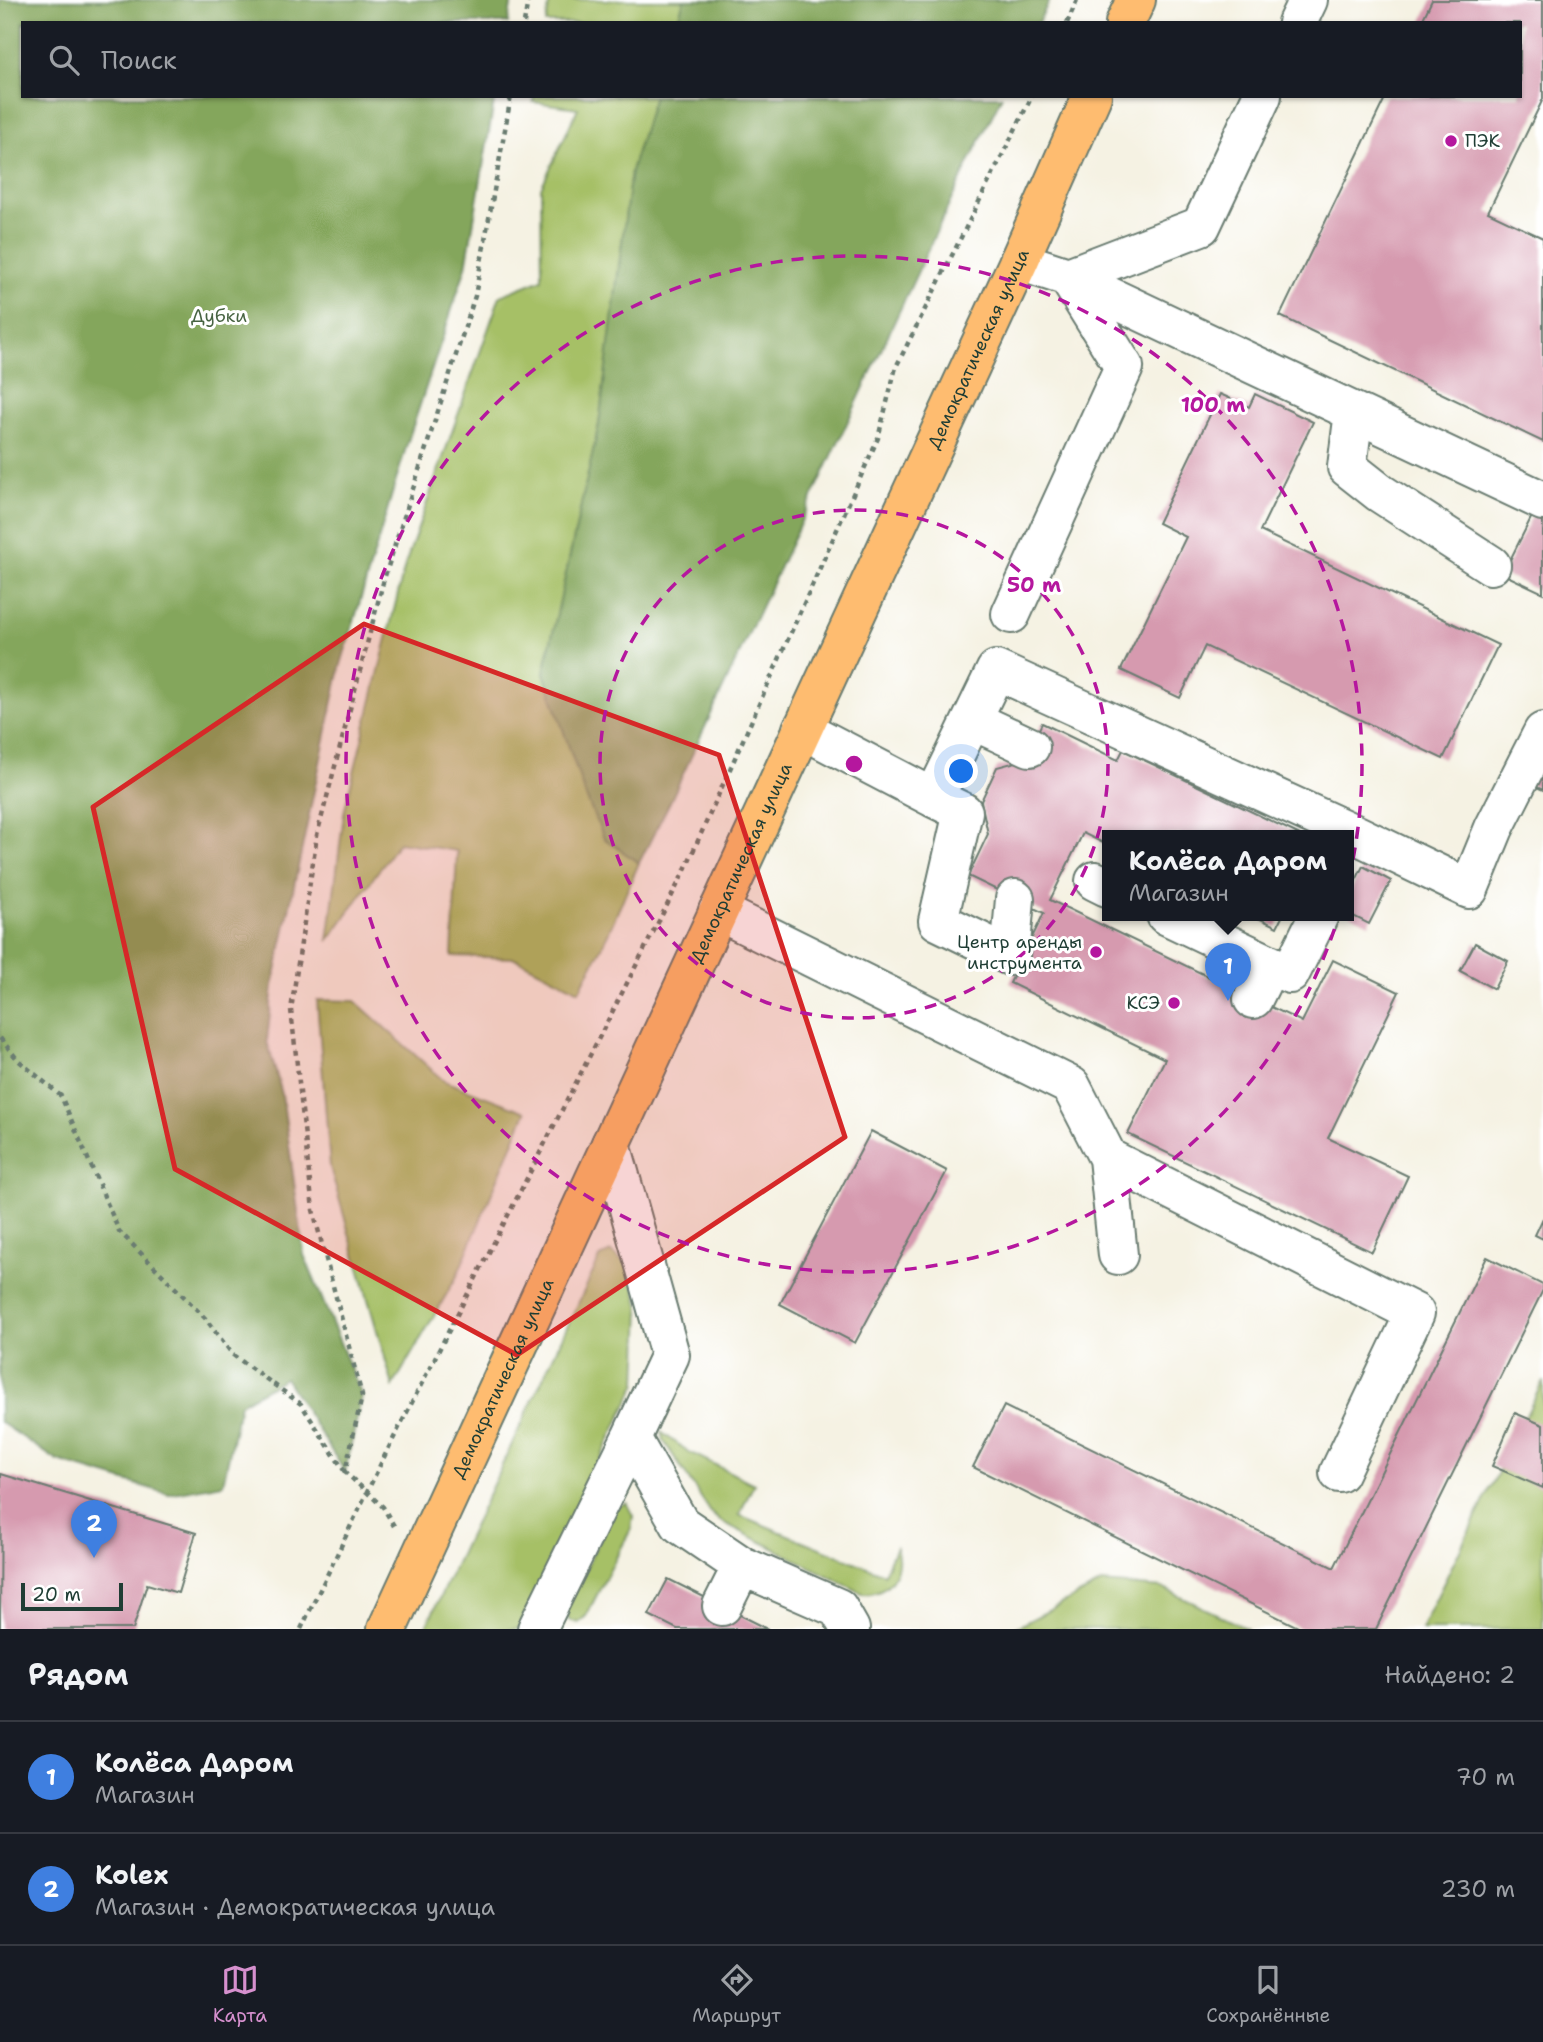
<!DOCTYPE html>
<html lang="ru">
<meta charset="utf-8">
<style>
:root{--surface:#171b24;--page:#20242c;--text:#f1f3f6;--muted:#9ea1a6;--line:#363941;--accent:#d690ce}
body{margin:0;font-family:"Shantell Sans",sans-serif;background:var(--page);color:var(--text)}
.scale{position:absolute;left:21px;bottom:18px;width:102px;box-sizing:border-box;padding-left:7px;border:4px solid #1f3d34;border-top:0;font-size:19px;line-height:24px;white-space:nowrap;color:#1f3d34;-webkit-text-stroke:5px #fff;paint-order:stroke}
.you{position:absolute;left:962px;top:772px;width:24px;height:24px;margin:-18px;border:5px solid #fff;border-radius:50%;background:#1a73e8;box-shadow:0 0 0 10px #1a73e833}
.badge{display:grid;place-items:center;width:46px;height:46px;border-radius:50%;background:var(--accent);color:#fff;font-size:23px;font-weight:700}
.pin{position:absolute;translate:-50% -58px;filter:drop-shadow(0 2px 4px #0008)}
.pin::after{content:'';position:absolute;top:37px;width:24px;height:21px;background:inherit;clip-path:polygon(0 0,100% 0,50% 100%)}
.popup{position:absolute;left:1102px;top:830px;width:252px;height:91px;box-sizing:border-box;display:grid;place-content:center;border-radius:0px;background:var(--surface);filter:drop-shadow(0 2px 5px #0005);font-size:23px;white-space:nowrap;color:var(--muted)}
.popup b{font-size:26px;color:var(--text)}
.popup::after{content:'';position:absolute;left:50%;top:100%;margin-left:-14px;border:14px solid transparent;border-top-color:var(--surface)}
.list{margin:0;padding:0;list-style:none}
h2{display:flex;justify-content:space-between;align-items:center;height:91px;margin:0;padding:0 28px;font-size:30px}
h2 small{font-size:23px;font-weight:400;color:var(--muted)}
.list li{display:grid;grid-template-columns:46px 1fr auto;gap:21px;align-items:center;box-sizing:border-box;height:112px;padding:0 28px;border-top:2px solid var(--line)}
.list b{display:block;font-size:26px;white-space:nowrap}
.list p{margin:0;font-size:23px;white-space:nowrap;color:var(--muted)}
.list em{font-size:23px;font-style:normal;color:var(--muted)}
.icon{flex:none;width:38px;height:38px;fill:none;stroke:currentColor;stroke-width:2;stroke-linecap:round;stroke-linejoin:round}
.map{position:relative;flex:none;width:1543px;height:1629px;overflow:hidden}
.search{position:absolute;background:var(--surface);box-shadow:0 2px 5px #0004;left:21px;right:21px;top:21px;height:77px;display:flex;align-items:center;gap:18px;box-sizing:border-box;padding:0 24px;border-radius:0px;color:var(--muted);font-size:26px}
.sheet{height:315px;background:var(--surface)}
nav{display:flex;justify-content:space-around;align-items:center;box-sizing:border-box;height:98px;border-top:2px solid var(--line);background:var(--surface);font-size:19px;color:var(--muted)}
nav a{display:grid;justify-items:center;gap:4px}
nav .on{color:var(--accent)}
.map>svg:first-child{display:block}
.green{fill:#a6c066;stroke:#627e4d;stroke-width:2}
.forest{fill:#84a65b;stroke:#527248;stroke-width:2}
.building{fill:#d69aaf}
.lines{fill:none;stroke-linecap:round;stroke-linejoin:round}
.minor-casing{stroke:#6a7c71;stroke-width:42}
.major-casing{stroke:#6a7c71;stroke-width:42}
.path{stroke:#6a7c71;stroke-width:4.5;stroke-dasharray:5 5;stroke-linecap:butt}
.minor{stroke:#fff;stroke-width:38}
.major{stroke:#febc70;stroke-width:38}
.marked{fill:#d62828;fill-opacity:0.2;stroke:#d62828;stroke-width:5;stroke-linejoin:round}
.ring{fill:none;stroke:#b5179e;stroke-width:3.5;stroke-dasharray:12 9}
.poi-dot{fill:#b5179e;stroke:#fff;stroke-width:2.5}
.labels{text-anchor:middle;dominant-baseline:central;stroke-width:6;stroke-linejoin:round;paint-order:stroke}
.poi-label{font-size:18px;fill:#1f3d34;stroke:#fff;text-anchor:end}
.park-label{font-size:18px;fill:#486443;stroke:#fff}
.street-label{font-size:18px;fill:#1f3d34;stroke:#fff}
.centre{fill:#b5179e;stroke:#fff;stroke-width:3.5}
.ring-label{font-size:21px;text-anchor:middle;font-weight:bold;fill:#b5179e;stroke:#fff;stroke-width:6;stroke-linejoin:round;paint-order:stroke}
</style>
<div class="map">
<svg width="1543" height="1629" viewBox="0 0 1543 1629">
<rect width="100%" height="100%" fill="#fff"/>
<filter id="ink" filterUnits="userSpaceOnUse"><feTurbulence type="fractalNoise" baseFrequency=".0143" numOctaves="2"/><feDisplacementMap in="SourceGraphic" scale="14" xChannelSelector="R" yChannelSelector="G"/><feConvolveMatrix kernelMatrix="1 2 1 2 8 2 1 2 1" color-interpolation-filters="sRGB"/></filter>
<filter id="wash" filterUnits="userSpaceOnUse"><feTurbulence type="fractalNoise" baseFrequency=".00686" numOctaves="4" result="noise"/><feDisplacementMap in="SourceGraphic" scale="28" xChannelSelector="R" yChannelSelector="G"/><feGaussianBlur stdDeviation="1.57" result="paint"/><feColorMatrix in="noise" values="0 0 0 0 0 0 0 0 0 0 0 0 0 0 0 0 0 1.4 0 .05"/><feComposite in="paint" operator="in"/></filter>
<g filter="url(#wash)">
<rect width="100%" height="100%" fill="#f5f2e3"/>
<path class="green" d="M550,0H684L677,23H546Z
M534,96H654L631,171L599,424L544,673L604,838L639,863L603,945L579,991L515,958L452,956L457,851L399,842L328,941L344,813L405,565L500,296L542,279L541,188L578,108L533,102Z
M317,1000L355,1001L444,1081L526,1112L456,1278L393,1386L330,1167Z
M611,1252L629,1266L640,1309L637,1383L518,1629H425L600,1257Z
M1543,1381V1629H1421Z
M661,1432L689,1452L754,1484L739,1515L884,1574L896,1547C904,1572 888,1595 862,1593L720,1521L712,1514L706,1505L663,1440Z
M627,1503L633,1516L631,1529L586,1616L578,1623L569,1620L566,1610L615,1507Z
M1102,1583L1162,1588L1248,1629H1013Z"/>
<path class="forest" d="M0,0H512L508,23H23V96H495L466,267L407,444L340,668L273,986L267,1041L282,1094L304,1255L362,1396L345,1472L285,1378L240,1404L223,1484L169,1494L58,1461L0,1422Z
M684,0H1050L1038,23H677Z
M654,96H1002L970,160L670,802L639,863L604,838L586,797L544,673L599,424L631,171Z"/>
<g id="blocks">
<path class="building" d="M1432,0H1543V99L1488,212L1543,238V442L1280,316L1386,96H1520V23H1421Z
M1220,394L1249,407L1255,394L1313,422L1260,531L1498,645L1443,759L1205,646L1180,698L1121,670L1186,537L1158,523Z
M1533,514L1543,518V593L1503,574Z
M1042,723L1118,760L1123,750L1300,835H1107V845L1083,833L1050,900L1302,1022L1333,960L1399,992L1328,1138L1408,1176L1372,1252L1128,1134L1165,1059L1010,983L1044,913L968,876L988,834L981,801L997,767L1024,760Z
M1543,757V790L1530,784Z
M1363,866L1391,881L1369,924L1349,914V894Z
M1252,915H1283L1277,927Z
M1475,943L1508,961L1494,989L1460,971Z
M871,1131L947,1171L855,1343L780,1304Z
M1543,1218V1239L1535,1235Z
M1487,1257L1543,1285V1290L1376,1629H1302L973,1467L1004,1406L1334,1568Z
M1515,1413L1543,1425V1488L1492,1466Z
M1,1474L196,1533L178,1593L147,1584L133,1629H0Z
M668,1579L768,1629H677L649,1615Z"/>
</g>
</g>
<g filter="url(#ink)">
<use href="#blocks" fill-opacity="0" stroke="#6a7c71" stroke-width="2"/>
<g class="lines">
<g class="minor-casing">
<path id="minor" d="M1297,23L1308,0
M1262,96L1201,226L1068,277L1543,501
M1354,412L1347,467L1380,493L1491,565
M1011,614L1124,367L1068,277L1019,261
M972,720L1030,747
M802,729L934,798L996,670L1357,835L1469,889L1494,828L1543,732
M934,798L963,812L938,921L1010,956L1015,899
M1095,881L1107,887
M718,911L1071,1086L1108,1158L1118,1255
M1166,915L1290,974L1319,915
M1253,999L1270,965
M611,1144L670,1355L631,1438L680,1524L742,1566L722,1606
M1108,1158L1415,1313L1339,1473
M742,1566L838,1608L850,1629
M537,1629L631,1438"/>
</g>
<g class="major-casing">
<g id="major">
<path d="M1125,23L1136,0"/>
<path id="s1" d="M387,1629L1019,261L1092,96"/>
</g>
</g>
<path class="path" d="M524,23L528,0
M1067,23L1077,0
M0,1038L18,1060L61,1096L119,1231L205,1318L233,1355L301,1404L345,1472
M394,1526L383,1507L345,1472L362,1396L313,1210L291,1010L317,835L384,579L475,296L511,96
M301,1629L383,1459L683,874L878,438L896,367L1032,96"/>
<use href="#minor" class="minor"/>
<use href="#major" class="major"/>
</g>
</g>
<path class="marked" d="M364,624L719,755L845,1137L517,1355L175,1169L93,807Z"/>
<g class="ring">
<circle cx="854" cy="764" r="254"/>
<circle cx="854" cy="764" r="508"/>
</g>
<g class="poi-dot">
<circle cx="1451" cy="141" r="7"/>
<circle cx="1096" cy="952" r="7"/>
<circle cx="1174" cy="1003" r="7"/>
</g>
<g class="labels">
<g class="poi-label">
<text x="1465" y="141" text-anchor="start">ПЭК</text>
<text x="1082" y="942">Центр аренды<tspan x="1082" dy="21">инструмента</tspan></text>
<text x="1160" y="1003">КСЭ</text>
</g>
<g class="park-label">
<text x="219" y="316">Дубки</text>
</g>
<g class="street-label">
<text stroke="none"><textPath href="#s1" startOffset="1410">Демократическая улица</textPath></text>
<text stroke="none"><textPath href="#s1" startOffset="844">Демократическая улица</textPath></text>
<text stroke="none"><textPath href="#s1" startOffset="276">Демократическая улица</textPath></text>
</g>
</g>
<circle cx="854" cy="764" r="10" class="centre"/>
<g class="ring-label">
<text x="1213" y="412">100 m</text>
<text x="1034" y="592">50 m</text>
</g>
</svg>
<div class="scale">20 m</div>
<div class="you"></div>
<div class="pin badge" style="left:1228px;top:1001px;background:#3f7fe0">1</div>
<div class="popup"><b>Колёса Даром</b>Магазин</div>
<div class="pin badge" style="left:94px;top:1558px;background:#3f7fe0">2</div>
<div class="search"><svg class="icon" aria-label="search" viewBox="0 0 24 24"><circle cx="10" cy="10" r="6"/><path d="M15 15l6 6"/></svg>Поиск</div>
</div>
<section class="sheet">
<h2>Рядом<small>Найдено: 2</small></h2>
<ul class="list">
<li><span class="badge" style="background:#3f7fe0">1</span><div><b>Колёса Даром</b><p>Магазин</p></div><em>70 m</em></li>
<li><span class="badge" style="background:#3f7fe0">2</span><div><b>Kolex</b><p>Магазин · Демократическая улица</p></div><em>230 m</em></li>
</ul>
</section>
<nav>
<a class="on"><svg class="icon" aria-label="map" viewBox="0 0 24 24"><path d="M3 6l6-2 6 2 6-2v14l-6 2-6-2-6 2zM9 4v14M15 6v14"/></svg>Карта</a>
<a><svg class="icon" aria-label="directions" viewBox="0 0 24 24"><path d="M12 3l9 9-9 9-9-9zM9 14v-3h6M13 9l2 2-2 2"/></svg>Маршрут</a>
<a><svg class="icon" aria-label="saved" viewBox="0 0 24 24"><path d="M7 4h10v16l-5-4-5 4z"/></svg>Сохранённые</a>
</nav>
